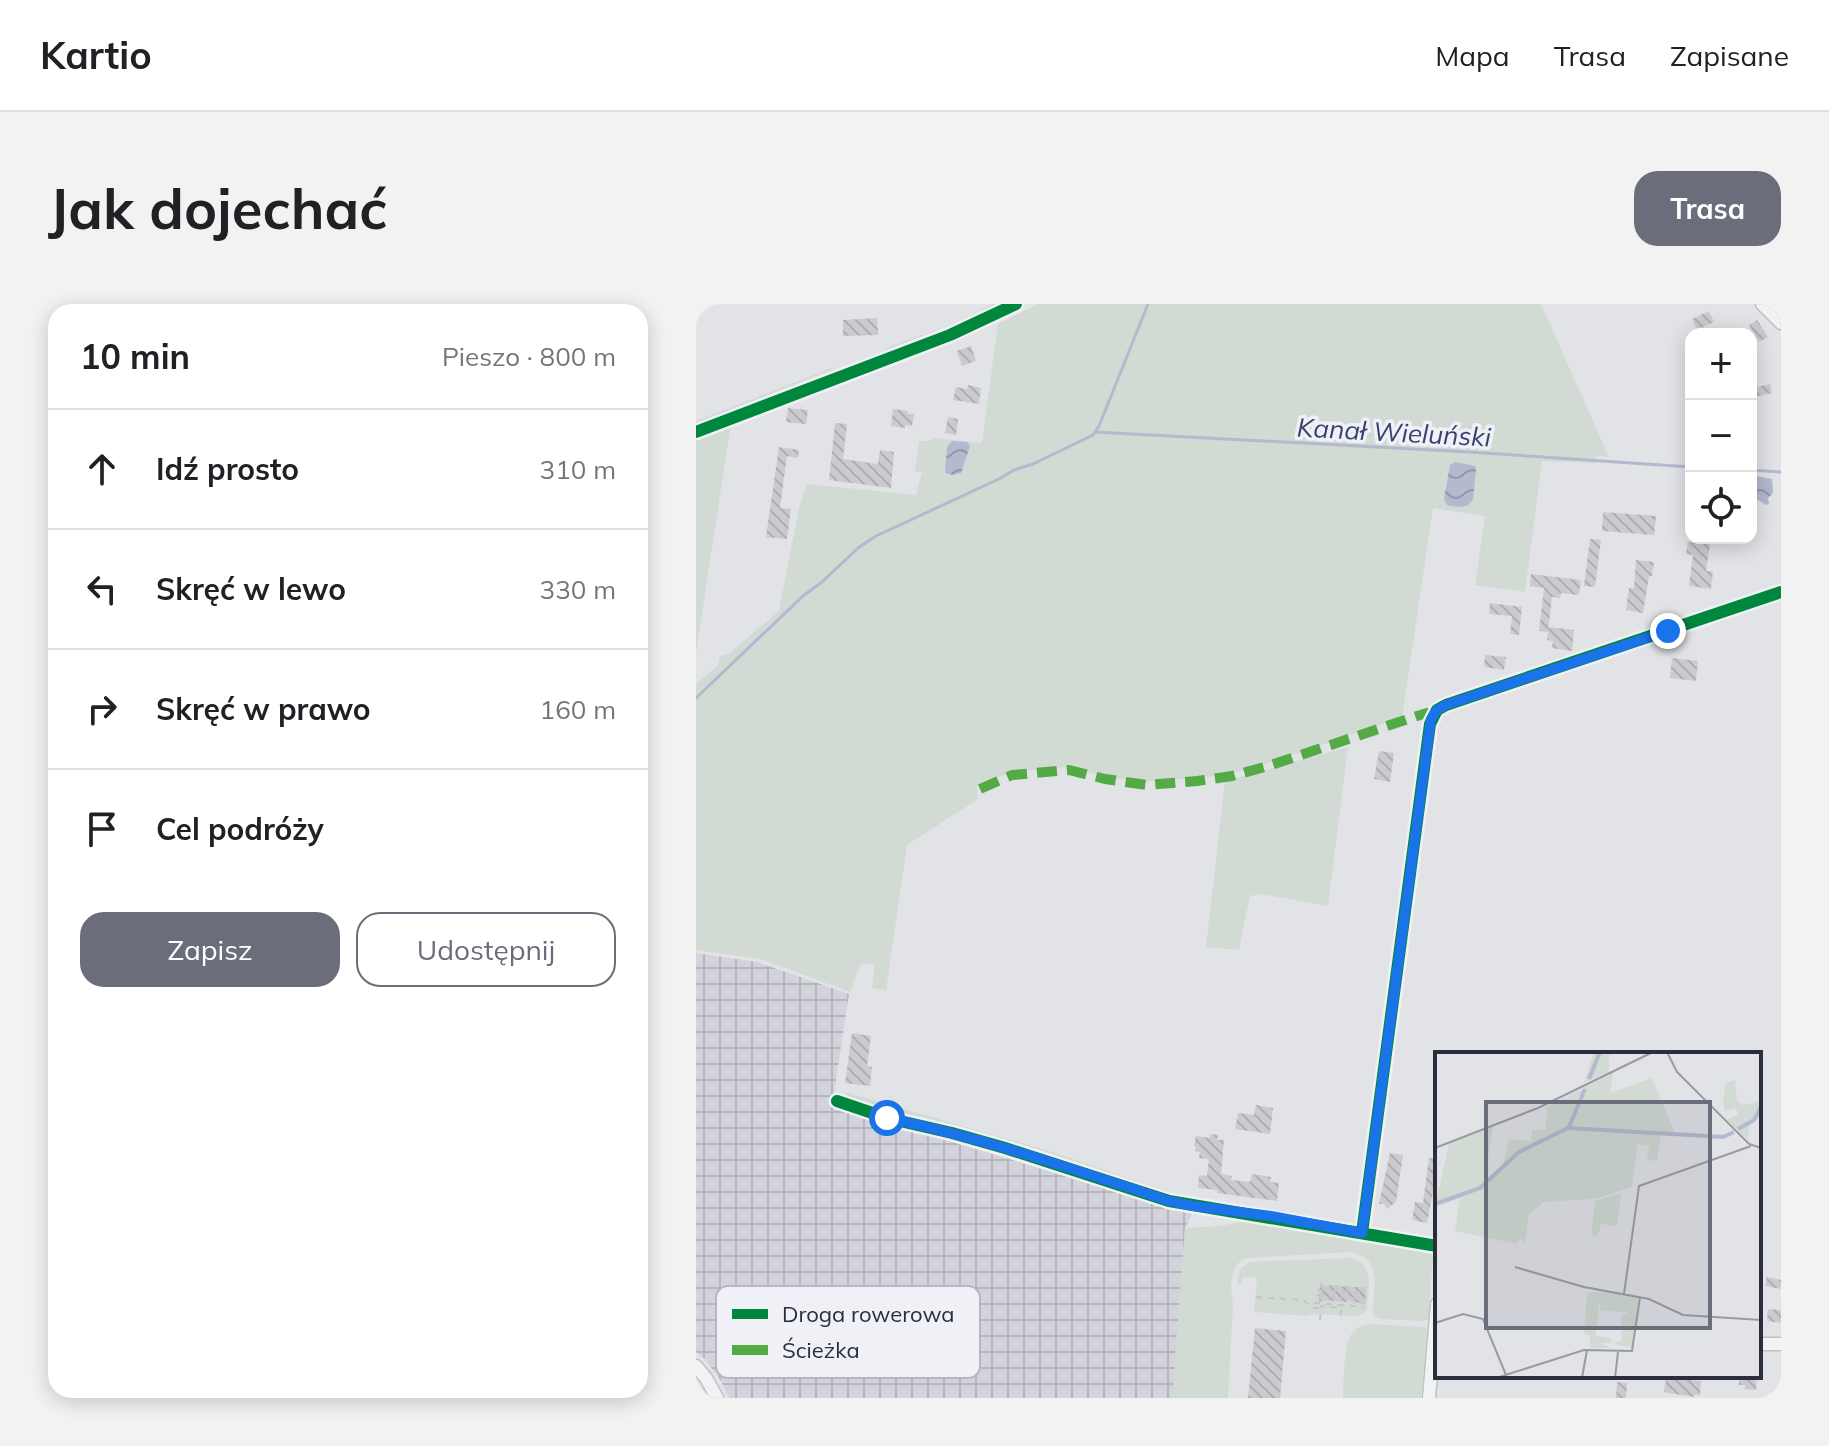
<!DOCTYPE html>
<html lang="pl">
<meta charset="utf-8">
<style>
:root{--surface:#fff;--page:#f2f2f2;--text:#202124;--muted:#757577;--line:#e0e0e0;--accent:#6b6d7a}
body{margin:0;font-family:Mulish,sans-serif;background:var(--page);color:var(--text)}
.controls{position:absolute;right:24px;top:24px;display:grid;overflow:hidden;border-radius:16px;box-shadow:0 4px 20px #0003}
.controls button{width:72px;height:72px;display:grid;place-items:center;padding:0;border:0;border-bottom:2px solid var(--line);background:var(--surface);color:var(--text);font:40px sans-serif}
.stop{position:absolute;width:24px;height:24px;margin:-18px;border:6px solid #1a73e8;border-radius:50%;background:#fff}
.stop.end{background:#1a73e8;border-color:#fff;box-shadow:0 2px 8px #0008}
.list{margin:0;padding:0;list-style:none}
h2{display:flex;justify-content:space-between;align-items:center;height:104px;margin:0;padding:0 32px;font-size:34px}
h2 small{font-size:26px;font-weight:400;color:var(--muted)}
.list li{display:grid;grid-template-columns:52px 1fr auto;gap:24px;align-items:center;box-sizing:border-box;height:120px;padding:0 32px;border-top:2px solid var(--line)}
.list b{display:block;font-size:30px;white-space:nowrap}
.list em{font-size:26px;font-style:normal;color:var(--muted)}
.actions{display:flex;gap:16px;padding:24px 32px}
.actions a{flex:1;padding:18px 0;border:2px solid var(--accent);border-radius:24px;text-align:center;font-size:28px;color:var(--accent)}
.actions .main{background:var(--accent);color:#fff}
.icon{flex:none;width:44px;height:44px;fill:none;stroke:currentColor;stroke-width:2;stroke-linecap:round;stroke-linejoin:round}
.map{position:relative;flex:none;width:1085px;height:1094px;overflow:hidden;border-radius:24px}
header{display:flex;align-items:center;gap:48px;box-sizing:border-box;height:112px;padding:0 40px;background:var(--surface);border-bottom:2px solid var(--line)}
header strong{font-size:38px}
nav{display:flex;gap:44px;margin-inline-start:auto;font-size:28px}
.intro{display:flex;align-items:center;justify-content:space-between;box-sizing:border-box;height:192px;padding:0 48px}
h1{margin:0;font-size:56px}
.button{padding:20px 36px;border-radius:24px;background:var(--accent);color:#fff;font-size:28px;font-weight:700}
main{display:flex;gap:48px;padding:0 48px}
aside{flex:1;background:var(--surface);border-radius:24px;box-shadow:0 4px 20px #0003}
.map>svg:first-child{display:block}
.industrial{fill:url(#industrial-grid)}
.grass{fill:#d1dad3}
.water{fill:url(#water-waves)}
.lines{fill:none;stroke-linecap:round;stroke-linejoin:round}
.stream{stroke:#b3b9cf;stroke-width:3}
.building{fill:url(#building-back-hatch)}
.minor-casing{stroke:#bfc0c3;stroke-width:15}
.path{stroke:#c4c4ca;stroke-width:2;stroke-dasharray:6 6;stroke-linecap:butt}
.minor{stroke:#f1f2f4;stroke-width:12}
.quiet{stroke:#54ab46;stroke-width:10;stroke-dasharray:20 10;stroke-linecap:butt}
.cycleway-casing{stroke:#f0f1f6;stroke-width:17}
.cycleway{stroke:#00873e;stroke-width:12}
.route{stroke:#1a73e8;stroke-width:10}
.labels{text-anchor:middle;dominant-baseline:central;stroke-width:7;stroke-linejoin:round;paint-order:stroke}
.water-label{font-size:26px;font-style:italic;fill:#38426f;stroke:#f0f1f6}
.inset-river{fill:none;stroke:#b3b9cf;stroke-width:4}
.inset-road{fill:none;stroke:#999aa4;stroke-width:2}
.view{fill:#6b6d7a;fill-opacity:0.15;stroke:#6b6d7a;stroke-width:4}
.inset-edge{fill:none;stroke:#2b2d3f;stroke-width:4}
.key{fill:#f0f1f6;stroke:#b5b6bf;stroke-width:2}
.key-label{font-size:22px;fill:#2b2d3f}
</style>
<header>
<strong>Kartio</strong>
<nav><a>Mapa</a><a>Trasa</a><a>Zapisane</a></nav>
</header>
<div class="intro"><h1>Jak dojechać</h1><a class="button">Trasa</a></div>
<main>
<aside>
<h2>10 min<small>Pieszo · 800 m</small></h2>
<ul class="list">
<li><svg class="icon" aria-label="ahead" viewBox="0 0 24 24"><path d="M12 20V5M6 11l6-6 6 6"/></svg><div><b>Idź prosto</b></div><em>310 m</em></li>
<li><svg class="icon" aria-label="left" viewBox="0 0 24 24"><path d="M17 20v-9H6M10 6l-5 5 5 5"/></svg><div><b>Skręć w lewo</b></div><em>330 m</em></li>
<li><svg class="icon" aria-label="right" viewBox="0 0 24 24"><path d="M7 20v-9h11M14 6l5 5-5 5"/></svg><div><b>Skręć w prawo</b></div><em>160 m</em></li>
<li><svg class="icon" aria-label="arrive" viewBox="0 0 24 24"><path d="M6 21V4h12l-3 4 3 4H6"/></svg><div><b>Cel podróży</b></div></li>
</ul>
<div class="actions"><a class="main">Zapisz</a><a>Udostępnij</a></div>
</aside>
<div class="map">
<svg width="1085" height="1094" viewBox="0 0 1085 1094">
<defs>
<pattern id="industrial-grid" width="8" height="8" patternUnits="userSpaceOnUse" patternTransform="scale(2)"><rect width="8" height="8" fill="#d3d4db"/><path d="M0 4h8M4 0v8" fill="none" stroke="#b5b6bd"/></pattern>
<pattern id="water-waves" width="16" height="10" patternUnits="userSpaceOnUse" patternTransform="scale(2)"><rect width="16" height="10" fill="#b3b9cf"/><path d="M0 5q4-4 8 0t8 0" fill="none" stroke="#9297a9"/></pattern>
<pattern id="building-back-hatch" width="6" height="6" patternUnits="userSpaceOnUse" patternTransform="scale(2)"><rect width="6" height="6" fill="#cacacf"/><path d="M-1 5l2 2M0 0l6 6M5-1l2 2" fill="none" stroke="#aeaeb3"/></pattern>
</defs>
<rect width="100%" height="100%" fill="#e2e3e7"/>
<path class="industrial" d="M0,649L61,658L153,690L136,802L496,910L489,924L477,1094H33L25,1077L9,1055L0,1048Z"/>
<path class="grass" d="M297,0H309L190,46V44L262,18Z
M342,0H845L913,153L901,152L900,159L846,157L829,288L779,281L789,212L737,204L706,413L576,458L530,471L449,478L410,473L371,463L315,468L281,482L282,495L211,541L190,686L176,684L179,661L170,659L164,661L154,688L65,655L0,646V380L22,361L24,352L34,349L83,307L103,204L111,180L220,191L226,168H219L223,137H234L236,134L286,139L302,20Z
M138,63V65L0,119V117Z
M35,120L0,348V133Z
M652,443L632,602L565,590L554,592L543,646L510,643L529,477Z
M149,788L353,847L476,889L490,891V895L468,892L154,797Z
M562,915L735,947L737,953L732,1015L729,1017L685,1015L677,1011C675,985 690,954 653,948L549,954C533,963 534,983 537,1000L532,1094H476L489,924L524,922Z
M656,954C680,963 672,984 671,1005L668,1009L662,1012L617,1010L611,1012L558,1008L561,974L547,973L546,980H541L544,965L554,958Z
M673,1020L728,1023L731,1025L725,1094H647C648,1079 647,1040 656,1029C661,1023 666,1021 673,1020Z"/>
<path class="water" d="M256,137L271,138L274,142L265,169L257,171L249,169L251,143Z
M759,158L779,162L780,165L777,195C771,206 761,203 751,201L748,195L754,161Z
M1055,171L1076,175L1077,189L1072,194L1073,200L1069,201L1066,198L1055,193Z"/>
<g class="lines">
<path class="stream" d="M399,128L773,148L995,163
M1055,166L1085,168
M0,394L107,292L126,278L162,244L180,232L303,175L318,166L337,160L397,131L403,122L452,0"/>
</g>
<path class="building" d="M1013,7L1018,18L1001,26L996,15Z
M181,14L182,31L147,32V16Z
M1061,16L1072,33L1063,38L1053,21Z
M275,42L280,57L266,62L261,47Z
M1074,80L1076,89L1058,93L1057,84Z
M272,81L285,84L283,100L257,96L260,83L271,85Z
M92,104L112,106L110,120L90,118Z
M197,105L212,107V110H218L216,122L209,121V124L195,122Z
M252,113L262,115L260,131L249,129Z
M139,119L151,120L147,155L182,160L184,146L198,148L195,184L133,176Z
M83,143L103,146L102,154L91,152L84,204L95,205L91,235L70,233Z
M907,208L960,212L958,231L906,227Z
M894,235L905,236L899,283L888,282Z
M992,238L1014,240L1010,267H1017L1015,285L993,282L997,251L990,250Z
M940,256L958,258L956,272H953L947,309L930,306L933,284H938Z
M835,270L885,276L883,291L865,289L864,294L856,293L852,328L843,327L848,284L834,282Z
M794,299L826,303L823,331L814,330L816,312L793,310Z
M853,323L878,326L876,347L856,344L857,337L851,336Z
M789,351L810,353L808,366L788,363Z
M976,354L1002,357L1000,377L974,374Z
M683,447L698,449L694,478L678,475Z
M156,729L175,732L171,762L176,763L174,782L149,779Z
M560,801L577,804L574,830L539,825L542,809L558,811Z
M514,830L522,831L521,836H528L525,870L536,872L535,876L554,878L556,870L575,873L574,878L583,879L581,897L521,889V886L502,884L503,871L511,872L513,855L503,854L504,848L499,847L500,843L498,842L500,832L514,834Z
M694,849L707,851L700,898L691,905L688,900H683Z
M733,854L741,855V881L740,888H737L731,919L716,916L719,898L727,899Z
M1071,973L1085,976V985L1069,982Z
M624,978L629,982L643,981L646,983L651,981L654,983H670L669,1001L661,998L658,1000L654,996L650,998L628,996L623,998Z
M1072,1005L1085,1006V1019L1071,1017Z
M559,1024L590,1027L584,1094H552Z
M981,1072L994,1073V1076L1005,1077L1004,1091H998V1093L968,1088L970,1074L981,1075Z
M1043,1072H1061L1060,1086L1049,1085V1081H1043Z
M921,1078L931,1079L930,1094H920Z"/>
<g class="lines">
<g class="minor-casing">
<path id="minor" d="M1066,0L1085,19
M0,128L254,31L320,0
M141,797L191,814L256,829L309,844L473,897L741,942
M666,929L734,420L741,406L750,401L1085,288
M1063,1040H1085
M0,1062L10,1074L21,1094
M733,1094L741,1000"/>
</g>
<path class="path" d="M622,986L670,989
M621,991L670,995
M560,993L607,996L616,1004H625
M618,999L668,1003
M624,1016L625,1002L645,1004L644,1016"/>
<use href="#minor" class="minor"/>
<path class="quiet" d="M284,485L316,471L373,466L409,475L451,481L501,477L536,472L572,462L721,412L731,409L738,410"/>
<g class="cycleway-casing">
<path id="cycleway" d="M0,128L254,31L320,0
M141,797L191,814L256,829L309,844L473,897L741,942
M666,929L734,420L741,406L750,401L1085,288"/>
</g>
<use href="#cycleway" class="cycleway"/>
</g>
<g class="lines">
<path class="route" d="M191,814C287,834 380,866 473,897L497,902L575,912L666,929L735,415L741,406L750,401L972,327"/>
</g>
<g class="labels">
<g class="water-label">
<text transform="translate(698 128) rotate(3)">Kanał Wieluński</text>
</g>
</g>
<g transform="translate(739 748)">
<rect width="326" height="326" fill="#e2e3e7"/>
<path d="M159,0L188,1L174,3V20L149,31ZM178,21L175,41L217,26L240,81L226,82L222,109L212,108L214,94L203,92L197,135L160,147L109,150L94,162L90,192L86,186L82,192L20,179L25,146L0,155L14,91L58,74L50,128L68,113L74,87L96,89L97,78H110L113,54ZM300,28L302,49L310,53L326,48V63L314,73L313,88L292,68L303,62L301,56L290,59L288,51L291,31ZM186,141L182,174L166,172L163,184L156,183L160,149ZM167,239L203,245L198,296L179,292L187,288L186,265L193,260L166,259L164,251L161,284L175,286L176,291H165L176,296H155V283L149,282L152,241Z" fill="#d1dad3"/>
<path class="inset-river" d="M154,27L165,0M134,75L150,37M303,77L319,68L326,55M0,152L45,136L84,100L133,76L288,85L299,80"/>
<path class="inset-road" d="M232,0L242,20L314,92L326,96M0,96L103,56L218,0M80,215L149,235L214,247L248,263L326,268M189,242L204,134L316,94M0,271L28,262L48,267L71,323M61,326L149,298L197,299L205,245M147,326L152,298M180,326L183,300"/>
<path class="view" d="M51,50H275V276H51Z"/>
<rect width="326" height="326" class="inset-edge"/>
</g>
<rect x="20" y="982" width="264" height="92" rx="12" class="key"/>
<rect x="36" y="1005" width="36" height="10" fill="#00873e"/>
<rect x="36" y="1041" width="36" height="10" fill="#54ab46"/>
<g class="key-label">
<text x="86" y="1018">Droga rowerowa</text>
<text x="86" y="1054">Ścieżka</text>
</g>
</svg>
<div class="controls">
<button>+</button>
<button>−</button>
<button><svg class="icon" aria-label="locate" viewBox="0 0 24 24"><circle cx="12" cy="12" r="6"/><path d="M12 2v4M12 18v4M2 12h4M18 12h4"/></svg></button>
</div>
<div class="stop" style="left:191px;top:814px"></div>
<div class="stop end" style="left:972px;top:327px"></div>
</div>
</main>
